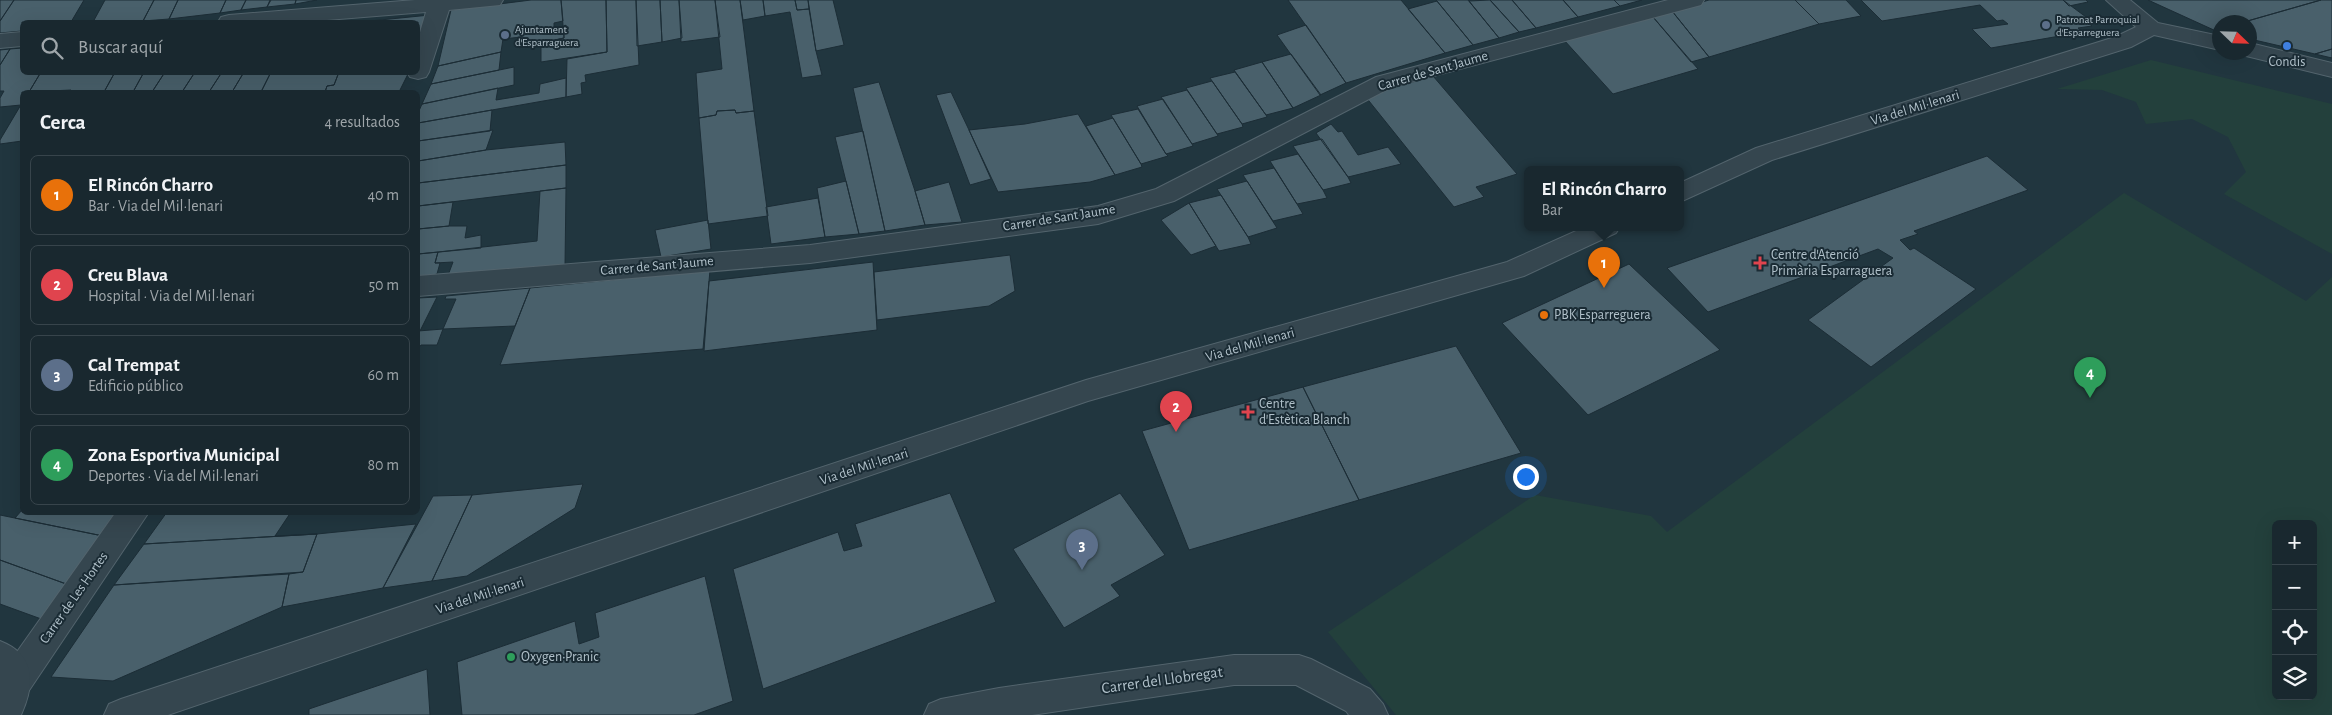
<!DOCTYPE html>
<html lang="es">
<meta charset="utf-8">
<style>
:root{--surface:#19282f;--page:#223037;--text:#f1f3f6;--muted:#9fa6aa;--line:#37444b;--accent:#81d2ff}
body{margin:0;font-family:"Alegreya Sans",sans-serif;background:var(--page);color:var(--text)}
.controls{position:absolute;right:15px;bottom:15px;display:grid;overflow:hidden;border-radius:8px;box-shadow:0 5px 20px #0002}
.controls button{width:45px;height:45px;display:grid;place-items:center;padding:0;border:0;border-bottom:1px solid var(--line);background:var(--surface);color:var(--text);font:25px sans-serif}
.compass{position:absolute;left:2212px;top:15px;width:45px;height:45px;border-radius:50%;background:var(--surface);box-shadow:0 5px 20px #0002;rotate:113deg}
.you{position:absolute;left:1525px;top:476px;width:18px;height:18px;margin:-12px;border:4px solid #fff;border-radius:50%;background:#1a73e8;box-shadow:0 0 0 8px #1a73e833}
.badge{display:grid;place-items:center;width:32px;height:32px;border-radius:50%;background:var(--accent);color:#fff;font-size:16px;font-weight:700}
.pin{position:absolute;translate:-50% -41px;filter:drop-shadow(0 1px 2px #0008)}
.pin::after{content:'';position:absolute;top:26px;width:18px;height:15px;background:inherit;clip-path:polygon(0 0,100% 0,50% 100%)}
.popup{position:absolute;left:1524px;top:166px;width:160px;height:65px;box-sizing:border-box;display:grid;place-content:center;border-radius:8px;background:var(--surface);filter:drop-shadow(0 1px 4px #0005);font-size:16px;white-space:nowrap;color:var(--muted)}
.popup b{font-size:19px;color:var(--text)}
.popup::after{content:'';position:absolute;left:50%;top:100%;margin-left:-10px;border:10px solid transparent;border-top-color:var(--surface)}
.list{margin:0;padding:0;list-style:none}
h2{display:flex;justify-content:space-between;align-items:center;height:65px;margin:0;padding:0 20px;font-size:21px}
h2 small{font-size:16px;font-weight:400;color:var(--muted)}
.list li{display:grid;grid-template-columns:32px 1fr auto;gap:15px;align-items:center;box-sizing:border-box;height:80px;margin:0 10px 10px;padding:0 10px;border:1px solid var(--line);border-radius:8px}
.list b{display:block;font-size:19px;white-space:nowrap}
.list p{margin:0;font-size:16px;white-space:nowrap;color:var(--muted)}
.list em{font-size:16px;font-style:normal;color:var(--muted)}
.icon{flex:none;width:28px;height:28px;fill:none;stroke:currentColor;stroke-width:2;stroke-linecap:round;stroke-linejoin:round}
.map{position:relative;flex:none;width:2332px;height:715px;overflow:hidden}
.search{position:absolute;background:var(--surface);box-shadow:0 5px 20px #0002;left:20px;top:20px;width:400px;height:55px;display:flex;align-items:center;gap:12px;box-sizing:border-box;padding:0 18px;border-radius:8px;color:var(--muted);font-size:19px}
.panel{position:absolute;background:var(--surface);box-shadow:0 5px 20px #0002;left:20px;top:90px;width:400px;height:425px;border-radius:8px}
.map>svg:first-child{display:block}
.green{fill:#23403c;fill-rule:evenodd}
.building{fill:#49606b;stroke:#1c2d36}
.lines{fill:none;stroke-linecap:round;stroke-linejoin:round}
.pedestrian-casing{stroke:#53646d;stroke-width:2}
.minor-casing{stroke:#53646d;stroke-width:2}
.pedestrian{fill:#35464f;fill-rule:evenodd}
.minor{fill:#35464f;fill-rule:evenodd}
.service-dot{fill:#5c6f8a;stroke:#1a2b34;stroke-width:2}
.shop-dot{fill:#3f7fe0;stroke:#1a2b34;stroke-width:2}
.health-dot{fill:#e0444e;stroke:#1a2b34;stroke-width:2}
.food-dot{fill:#e8710a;stroke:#1a2b34;stroke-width:2}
.leisure-dot{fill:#2e9e5b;stroke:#1a2b34;stroke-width:2}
.labels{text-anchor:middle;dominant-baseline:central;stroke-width:4;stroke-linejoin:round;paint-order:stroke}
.far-poi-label{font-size:11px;fill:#b1c1ca;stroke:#1a2b34;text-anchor:start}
.poi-label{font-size:14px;fill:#b1c1ca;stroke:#1a2b34;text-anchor:start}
.street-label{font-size:14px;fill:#b1c1ca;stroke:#1a2b34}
.near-street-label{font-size:16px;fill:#b1c1ca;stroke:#1a2b34}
</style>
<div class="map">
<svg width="2332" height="715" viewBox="0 0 2332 715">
<rect width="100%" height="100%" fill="#21363f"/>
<path class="green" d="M2151,60L2332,104V254L2224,194L2246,172L2228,137L2192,119L2146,124L2136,102L2102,90L2057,89Z
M2124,193L2306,301L2332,277V715H1396L1328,632L1535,495L1651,516L1667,532ZM2276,524H2313V696H2276Z"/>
<path class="building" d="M0,0H14L0,21Z
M14,0H84L71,22H22V31L0,33V21Z
M105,0H154L143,21L93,22Z
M154,0H178L169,19L143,21Z
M178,0H226L220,13L169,19Z
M226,0H246L241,10L220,13Z
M246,0H270L267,7L241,10Z
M271,0H296L295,4L267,7Z
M296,0H317L295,4Z
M531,0H561L563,21L554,23V32L564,31V38L519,48L521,37L503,39L501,52L438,66L451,10Z
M561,0H606L607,52L541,62V43L564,38Z
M606,0H636L639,65L585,75L586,82L581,83L582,94L566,97L567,59L607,52Z
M636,0H660L662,42L637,46Z
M660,0H679L682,38L662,42Z
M679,0H715L720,37L681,42Z
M715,0H740L754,111L736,113L735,110L717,111L716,115L699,118L696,73L722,69Z
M740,0H763L765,16L743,20Z
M763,0H795L797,10L809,9L816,51L822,75L802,78L790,12L765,16Z
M795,0H808L809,9L797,10Z
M808,0H833L844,45L816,51Z
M1288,0H1401L1445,53L1346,83Z
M1436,0H1468L1499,38L1473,45Z
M1490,0H1512L1536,28L1519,32Z
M1490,0L1519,32L1499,38L1469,1Z
M1512,0H1563L1578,17L1536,28Z
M1563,0H1614L1620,6L1578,17Z
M1614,0H1642L1620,6Z
M1709,0H1795L1819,24L1709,57L1672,11Z
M1795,0H1846L1861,16L1819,24Z
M1861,0H2063L2086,17L2082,18L2092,26L2078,28L2083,32L1991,48L1972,29L2008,24L2003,20L1997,21L1980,5L1882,21Z
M2063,0H2086L2088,2L2069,6Z
M2148,0H2321L2244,22H2220V30L2216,31Z
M2321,0H2332V49L2315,54L2250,39V22H2244Z
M1437,1L1473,45L1445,53L1408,9Z
M1672,11L1709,57L1691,62L1653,17Z
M430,15L418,49V22H360Z
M1653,17L1698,69L1613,94L1564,40Z
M1306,25L1346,83L1320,95L1277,35Z
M22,48V72H41L29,92H22L21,105L0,107V98L4,91H0V65L10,49Z
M10,49L0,65V50Z
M2332,49V58L2315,54Z
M501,52L499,70L431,84L438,66Z
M1291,54L1321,95L1293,108L1262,62Z
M1262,62L1293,108L1266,115L1234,70Z
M514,67V85L422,104L431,84Z
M41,72H115L104,92H70L71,90L29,92Z
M115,72H144L133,92H104Z
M144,72H165L152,92H133Z
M165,72H195L182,92H152Z
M195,72H222L209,92H182Z
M222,72H244L232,92H209Z
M244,72H271L261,92H232Z
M271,72H339L334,85L327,86L325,92H261Z
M339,72H409L399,92H325L327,86L334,85Z
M1235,72L1266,115L1267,117L1242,124L1210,78Z
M1433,76L1517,174L1476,187L1484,197L1454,207L1365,96Z
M566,78V97L418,123V113L422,104L498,88L496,100L539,93L540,84Z
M1212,81L1242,124L1243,127L1217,134L1186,88Z
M879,82L915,191L925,225L885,231L853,88Z
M1187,90L1217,134L1218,136L1192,144L1161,97Z
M951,92L969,130L991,179L970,185L936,95Z
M1163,99L1192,144L1193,146L1166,154L1137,106Z
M22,103V141L0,144V140Z
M1138,109L1166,154L1168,156L1141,164L1111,115Z
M492,110L490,131L418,141V123Z
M735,110L736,113L754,111L768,216L708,224L699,118L716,115L717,111Z
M1078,114L1115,175L1090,182L998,192L969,130L1025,124Z
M1113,118L1141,164L1142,167L1115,175L1086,126Z
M1331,124L1338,132L1342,131L1358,155L1388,147L1401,164L1348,177L1316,133Z
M493,130L486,150L418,161V141Z
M863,131L885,231L859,234L835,137Z
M1322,139L1348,177L1351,183L1323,190L1293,146Z
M565,142L566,165L418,183V161L486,150Z
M1298,154L1323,190L1327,198L1297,204L1270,161Z
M1987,156L2028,190L1914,231L1918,234L1900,240L1910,250L1914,248L1976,289L1871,367L1808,320L1893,258L1878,249L1708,312L1667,268Z
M566,165V188L418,206V183Z
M1274,168L1297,204L1303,214L1273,221L1243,175Z
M846,181L859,234L825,237L817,188Z
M1247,181L1277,228L1248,237L1217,189Z
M949,182L962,222L925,225L915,191Z
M566,188L565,266L447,278L453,262L435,263L438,252L537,241L540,191Z
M1221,195L1248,237L1251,244L1219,251L1189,203Z
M818,198L825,237L771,244L766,207Z
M453,202L449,226L418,229V206Z
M1189,203L1216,246L1191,255L1161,220Z
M708,220L711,249L661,257L655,230Z
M449,226H467L465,238L481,235V248L418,254V229Z
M438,252L435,263H440L437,274L429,276L430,281H418V254Z
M1010,255L1015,291L989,306L877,320L874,272Z
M873,262L877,330L704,351L709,281Z
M1629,264L1720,350L1588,415L1502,323Z
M710,270L703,349L500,365L530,288Z
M530,288L515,326L443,329L456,299H445L446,296Z
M437,297L420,331H418V298Z
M443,329L437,345H421L418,349V331Z
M1456,346L1521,453L1359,500L1303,387Z
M1303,387L1359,500L1189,550L1142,431Z
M583,484L575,508L467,576L432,581L472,495Z
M950,493L996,602L763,689L733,569L838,532L844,551L862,546L855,524Z
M1120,493L1165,555L1111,585L1120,596L1064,628L1013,549Z
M472,495L432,581L383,588L433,496Z
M22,510V512H121L103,536L15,518Z
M167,512H291L275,536L317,534L144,544Z
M0,515L103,536L69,585L0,560Z
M416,524L383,588L282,607L289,574L303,572L317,534Z
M317,534L303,572L114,585L144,544Z
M0,560L69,585L44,620L0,604Z
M289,574L282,607L113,681L51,677L114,585Z
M705,576L733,701L694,715H462L457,662L575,621L579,644L599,637L595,613Z
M427,669L430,715H309V709Z"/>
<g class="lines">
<g class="pedestrian-casing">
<path id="pedestrian" d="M415,0H503L500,5L449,10L429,72L426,77L418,79L410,77L407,72H418V39L426,12L302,22H218L221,17L229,15Z
M1668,0H1704L1701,5L1392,87L1174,201L1098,224L810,263L418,296V276L810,245L1098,206L1156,189L1376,77Z
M22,32V46L0,48V34Z
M116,512H149L26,695L14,700L2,695L0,678L2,673Z"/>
</g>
<g class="minor-casing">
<path id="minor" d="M2106,0H2130L2158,23L2220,36V50L2154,35L2131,47L1772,160L1680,202V183L1756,148L2115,37L2136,27Z
M2250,43L2332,63V77L2242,55L2241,52H2250Z
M1585,227H1620L1616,233L1524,276L1088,401L168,715H104L109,704L121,699L1086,380L1507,262Z
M0,641C36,655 35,684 21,715H0Z
M1234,655H1299L1311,659L1370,689L1383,704L1388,715H1349L1346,711L1296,685H1234L1032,715H924L929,704L941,699L999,688Z"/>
</g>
<use href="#pedestrian" class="pedestrian"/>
<use href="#minor" class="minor"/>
</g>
<g class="service-dot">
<circle cx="2046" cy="25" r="5"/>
<circle cx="505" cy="35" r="5"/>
</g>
<circle class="shop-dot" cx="2287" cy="46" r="5"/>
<g class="health-dot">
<path d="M1757.5 255.5h5v5h5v5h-5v5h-5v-5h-5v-5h5z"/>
<path d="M1245.5 404.5h5v5h5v5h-5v5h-5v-5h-5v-5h5z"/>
</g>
<circle class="food-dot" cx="1544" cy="315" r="5"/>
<circle class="leisure-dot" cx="511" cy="657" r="5"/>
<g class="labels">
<g class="far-poi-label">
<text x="2056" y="19">Patronat Parroquial<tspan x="2056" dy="13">d'Esparreguera</tspan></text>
<text x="515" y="29">Ajuntament<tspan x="515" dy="13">d'Esparraguera</tspan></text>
</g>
<g class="poi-label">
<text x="2287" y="62" text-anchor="middle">Condis</text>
<text x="1771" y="255">Centre d'Atenció<tspan x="1771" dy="16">Primària Esparraguera</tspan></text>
<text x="1554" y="315">PBK Esparreguera</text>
<text x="1259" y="404">Centre<tspan x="1259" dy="16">d'Estètica Blanch</tspan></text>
<text x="521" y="657">Oxygen·Pranic</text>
</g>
<g class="street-label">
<text transform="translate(1433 71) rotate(-16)">Carrer de Sant Jaume</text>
<text transform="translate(1915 108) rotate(-17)">Via del Mil·lenari</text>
<text transform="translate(1059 218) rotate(-9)">Carrer de Sant Jaume</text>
<text transform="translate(657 266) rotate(-5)">Carrer de Sant Jaume</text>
<text transform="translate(1250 345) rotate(-16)">Via del Mil·lenari</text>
<text transform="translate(864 467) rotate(-18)">Via del Mil·lenari</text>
<text transform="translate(480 596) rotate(-18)">Via del Mil·lenari</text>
<text transform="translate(74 598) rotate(-55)">Carrer de Les Hortes</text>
</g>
<g class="near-street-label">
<text transform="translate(1162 680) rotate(-8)">Carrer del Llobregat</text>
</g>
</g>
</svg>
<div class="controls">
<button>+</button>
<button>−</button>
<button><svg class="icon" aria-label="locate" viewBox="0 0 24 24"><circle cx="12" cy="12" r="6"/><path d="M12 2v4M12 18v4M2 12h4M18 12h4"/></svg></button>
<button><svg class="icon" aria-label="layers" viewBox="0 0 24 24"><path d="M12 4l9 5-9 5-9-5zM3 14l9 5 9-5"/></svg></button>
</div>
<svg class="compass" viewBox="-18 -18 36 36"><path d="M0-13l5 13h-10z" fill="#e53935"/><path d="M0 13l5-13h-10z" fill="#9fa6aa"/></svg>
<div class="you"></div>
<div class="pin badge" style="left:1604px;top:288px;background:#e8710a">1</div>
<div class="popup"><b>El Rincón Charro</b>Bar</div>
<div class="pin badge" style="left:1176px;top:432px;background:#e0444e">2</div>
<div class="pin badge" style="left:1082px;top:570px;background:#5c6f8a">3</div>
<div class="pin badge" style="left:2090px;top:398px;background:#2e9e5b">4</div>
<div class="search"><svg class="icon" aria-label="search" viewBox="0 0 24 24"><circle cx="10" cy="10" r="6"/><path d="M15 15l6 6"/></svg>Buscar aquí</div>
<section class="panel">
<h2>Cerca<small>4 resultados</small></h2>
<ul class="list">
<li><span class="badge" style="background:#e8710a">1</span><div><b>El Rincón Charro</b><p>Bar · Via del Mil·lenari</p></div><em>40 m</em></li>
<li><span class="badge" style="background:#e0444e">2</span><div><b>Creu Blava</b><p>Hospital · Via del Mil·lenari</p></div><em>50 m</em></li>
<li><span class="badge" style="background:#5c6f8a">3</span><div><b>Cal Trempat</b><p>Edificio público</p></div><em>60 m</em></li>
<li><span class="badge" style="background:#2e9e5b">4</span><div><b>Zona Esportiva Municipal</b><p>Deportes · Via del Mil·lenari</p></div><em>80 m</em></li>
</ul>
</section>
</div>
